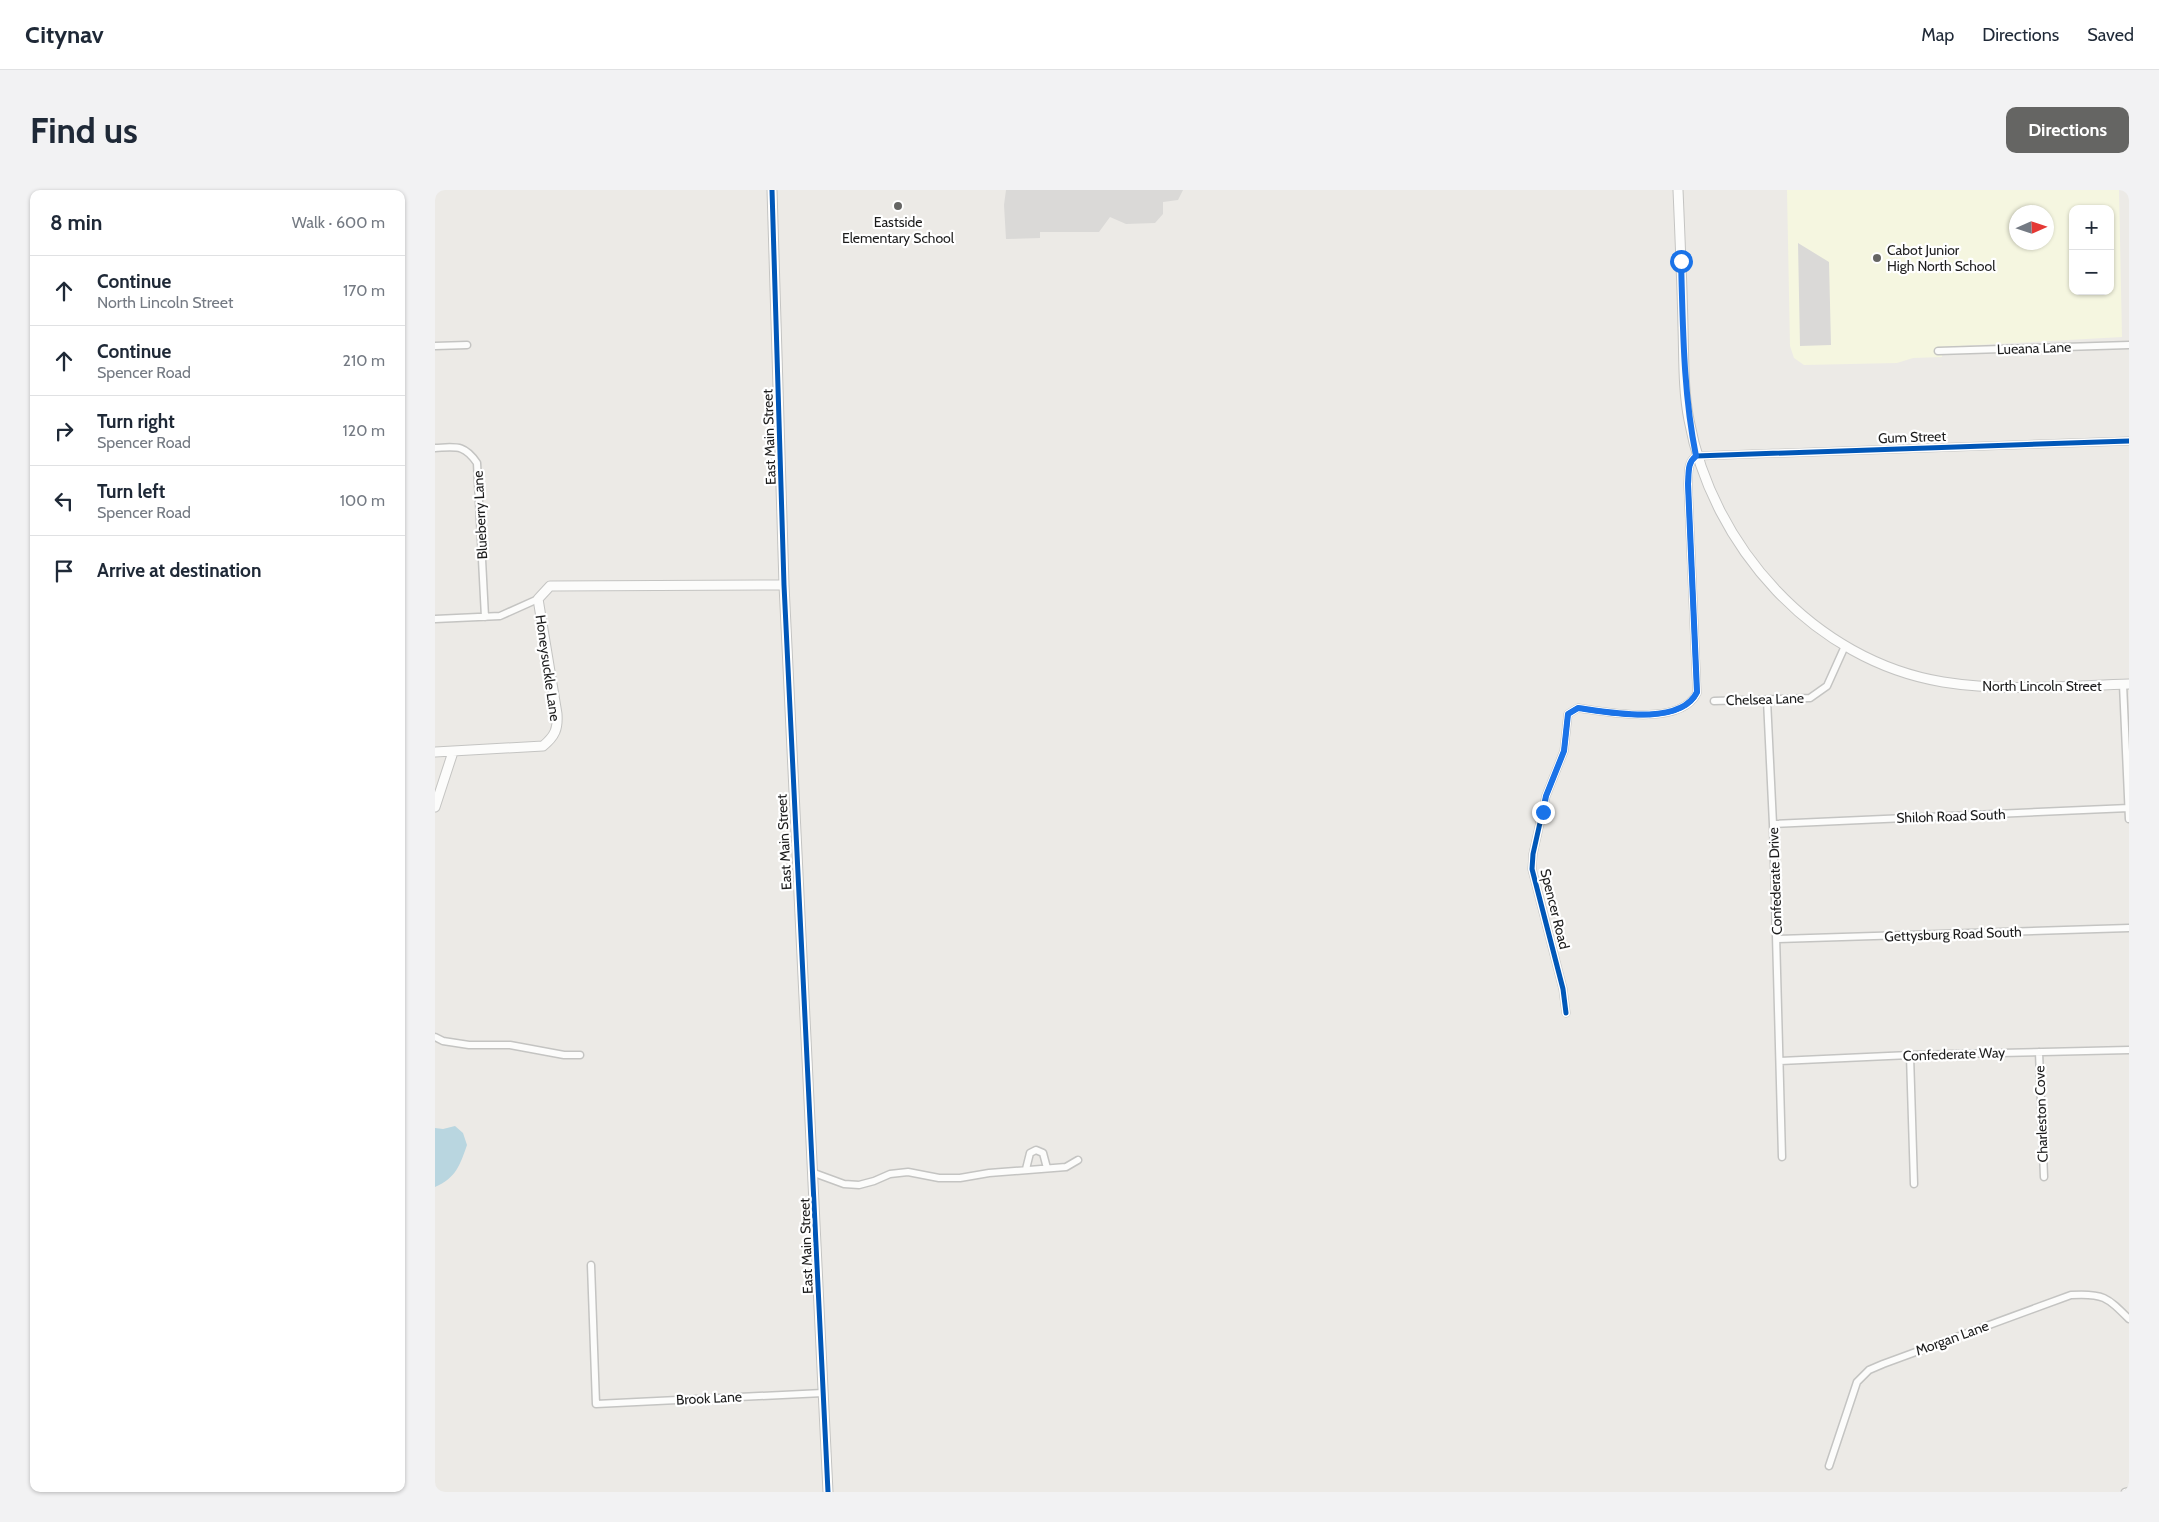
<!DOCTYPE html>
<meta charset="utf-8">
<style>
:root{--surface:#fff;--page:#f2f2f3;--text:#1f2937;--muted:#747a83;--line:#e0e1e3;--accent:#656563}
body{margin:0;font-family:Cabin,sans-serif;background:var(--page);color:var(--text)}
.controls{position:absolute;right:15px;top:15px;display:grid;overflow:hidden;border-radius:10px;box-shadow:0 1px 4px #0004}
.controls button{width:45px;height:45px;display:grid;place-items:center;padding:0;border:0;border-bottom:1px solid var(--line);background:var(--surface);color:var(--text);font:25px sans-serif}
.compass{position:absolute;left:1574px;top:15px;width:45px;height:45px;border-radius:50%;background:var(--surface);box-shadow:0 1px 4px #0004;rotate:87deg}
.stop{position:absolute;width:15px;height:15px;margin:-11px;border:4px solid #1a73e8;border-radius:50%;background:#fff}
.stop.end{background:#1a73e8;border-color:#fff;box-shadow:0 1px 5px #0008}
.list{margin:0;padding:0;list-style:none}
h2{display:flex;justify-content:space-between;align-items:center;height:65px;margin:0;padding:0 20px;font-size:21px}
h2 small{font-size:16px;font-weight:400;color:var(--muted)}
.list li{display:grid;grid-template-columns:32px 1fr auto;gap:15px;align-items:center;box-sizing:border-box;height:70px;padding:0 20px;border-top:1px solid var(--line)}
.list b{display:block;font-size:19px;white-space:nowrap}
.list p{margin:0;font-size:16px;white-space:nowrap;color:var(--muted)}
.list em{font-size:16px;font-style:normal;color:var(--muted)}
.icon{flex:none;width:28px;height:28px;fill:none;stroke:currentColor;stroke-width:2;stroke-linecap:round;stroke-linejoin:round}
.map{position:relative;flex:none;width:1694px;height:1302px;overflow:hidden;border-radius:10px}
header{display:flex;align-items:center;gap:30px;box-sizing:border-box;height:70px;padding:0 25px;background:var(--surface);border-bottom:1px solid var(--line)}
header strong{font-size:24px}
nav{display:flex;gap:28px;margin-inline-start:auto;font-size:18px}
.intro{display:flex;align-items:center;justify-content:space-between;box-sizing:border-box;height:120px;padding:0 30px}
h1{margin:0;font-size:35px}
.button{padding:12px 22px;border-radius:10px;background:var(--accent);color:#fff;font-size:18px;font-weight:700}
main{display:flex;gap:30px;padding:0 30px}
aside{flex:1;background:var(--surface);border-radius:10px;box-shadow:0 1px 4px #0004}
.map>svg:first-child{display:block}
.education{fill:#f5f6e0;fill-rule:evenodd}
.religious{fill:#dad9d7}
.water{fill:#b9d6e0}
.lines{fill:none;stroke-linecap:round;stroke-linejoin:round}
.minor-casing{stroke:#c4c4c2;stroke-width:9}
.tertiary-casing{stroke:#c4c4c2;stroke-width:11}
.minor{stroke:#fcfcfb;stroke-width:6}
.tertiary{stroke:#fcfcfb;stroke-width:9}
.cycleway-casing{stroke:#fff;stroke-width:8}
.cycleway{stroke:#0057b8;stroke-width:5}
.route{stroke:#1a73e8;stroke-width:6}
.poi-dot{fill:#656563;stroke:#fff;stroke-width:2}
.labels{text-anchor:middle;dominant-baseline:central;stroke-width:4.5;stroke-linejoin:round;paint-order:stroke}
.poi-label{font-size:14px;fill:#1d1d1d;stroke:#fff}
.street-label{font-size:14px;fill:#1d1d1d;stroke:#fff}
</style>
<header>
<strong>Citynav</strong>
<nav><a>Map</a><a>Directions</a><a>Saved</a></nav>
</header>
<div class="intro"><h1>Find us</h1><a class="button">Directions</a></div>
<main>
<aside>
<h2>8 min<small>Walk · 600 m</small></h2>
<ul class="list">
<li><svg class="icon" aria-label="ahead" viewBox="0 0 24 24"><path d="M12 20V5M6 11l6-6 6 6"/></svg><div><b>Continue</b><p>North Lincoln Street</p></div><em>170 m</em></li>
<li><svg class="icon" aria-label="ahead" viewBox="0 0 24 24"><path d="M12 20V5M6 11l6-6 6 6"/></svg><div><b>Continue</b><p>Spencer Road</p></div><em>210 m</em></li>
<li><svg class="icon" aria-label="right" viewBox="0 0 24 24"><path d="M7 20v-9h11M14 6l5 5-5 5"/></svg><div><b>Turn right</b><p>Spencer Road</p></div><em>120 m</em></li>
<li><svg class="icon" aria-label="left" viewBox="0 0 24 24"><path d="M17 20v-9H6M10 6l-5 5 5 5"/></svg><div><b>Turn left</b><p>Spencer Road</p></div><em>100 m</em></li>
<li><svg class="icon" aria-label="arrive" viewBox="0 0 24 24"><path d="M6 21V4h12l-3 4 3 4H6"/></svg><div><b>Arrive at destination</b></div></li>
</ul>
</aside>
<div class="map">
<svg width="1694" height="1302" viewBox="0 0 1694 1302">
<rect width="100%" height="100%" fill="#eceae6"/>
<path class="education" d="M1352,0H1684L1687,147L1507,157V167L1478,168L1462,173L1369,175L1359,168L1355,156ZM1638,19H1675V101H1638ZM1582,22H1612V52H1582Z"/>
<path class="religious" d="M571,0H748L743,10L728,12V24L720,33L691,34L675,27L664,42H605V48L571,49L569,15Z
M1363,53L1394,72L1396,155L1365,156Z"/>
<path class="water" d="M20,936L28,943L32,955C25,975 21,988 0,997V938L8,939Z"/>
<g class="lines">
<g class="minor-casing">
<path id="minor" d="M0,156L32,155
M1503,161L1694,155
M0,258C21,257 29,254 42,273L50,427
M0,429L65,426L103,409
M1688,494L1694,629
M1332,510L1338,634L1347,967
M1279,511L1375,508L1392,496L1410,456
M1338,634L1694,618
M1342,749L1694,738
M1131,823L1128,799L1097,679L1098,664L1111,606L1129,561L1133,524L1143,518C1172,522 1245,537 1262,503L1253,294C1254,283 1252,273 1261,266L1694,251
M0,847L8,851L34,855H75L129,865H145
M1604,862L1609,987
M1475,865L1479,994
M1345,871L1475,865L1694,860
M591,979L595,963L601,960L608,963L612,978
M379,983L409,994L424,995L439,991L455,984L473,982L504,988H525L554,983L631,977L643,970
M156,1075L161,1214L388,1203
M1394,1276L1422,1192L1434,1180L1448,1174L1636,1105C1668,1103 1672,1107 1694,1129
M1690,1302L1694,1301"/>
</g>
<g class="tertiary-casing">
<path id="tertiary" d="M337,0L349,395L393,1302
M1243,0C1245,46 1247,92 1248,137C1249,168 1248,200 1254,230C1277,356 1379,471 1508,492C1570,502 1632,496 1694,494
M0,562L108,556C120,546 123,539 122,524L103,409L115,396L349,395
M0,617L18,562"/>
</g>
<use href="#minor" class="minor"/>
<use href="#tertiary" class="tertiary"/>
<g class="cycleway-casing">
<path id="cycleway" d="M337,0L349,395L393,1302
M1131,823L1128,799L1097,679L1098,664L1111,606L1129,561L1133,524L1143,518C1172,522 1245,537 1262,503L1253,294C1254,283 1252,273 1261,266L1694,251"/>
</g>
<use href="#cycleway" class="cycleway"/>
</g>
<g class="lines">
<path class="route" d="M1108,622L1111,606L1129,561L1133,524L1143,518C1173,522 1245,537 1262,502L1253,294C1254,283 1252,273 1261,266C1248,201 1248,136 1246,71"/>
</g>
<g class="poi-dot">
<circle cx="463" cy="16" r="5"/>
<circle cx="1442" cy="68" r="5"/>
</g>
<g class="labels">
<g class="poi-label">
<text x="463" y="32">Eastside<tspan x="463" dy="16">Elementary School</tspan></text>
<text x="1452" y="60" text-anchor="start">Cabot Junior<tspan x="1452" dy="16">High North School</tspan></text>
</g>
<g class="street-label">
<text transform="translate(1599 158) rotate(-2)">Lueana Lane</text>
<text transform="translate(334 247) rotate(-92)">East Main Street</text>
<text transform="translate(1477 247) rotate(-2)">Gum Street</text>
<text transform="translate(45 325) rotate(-93)">Blueberry Lane</text>
<text transform="translate(113 478) rotate(82)">Honeysuckle Lane</text>
<text x="1607" y="496">North Lincoln Street</text>
<text transform="translate(1330 509) rotate(-2)">Chelsea Lane</text>
<text transform="translate(1516 626) rotate(-2)">Shiloh Road South</text>
<text transform="translate(349 652) rotate(-93)">East Main Street</text>
<text transform="translate(1340 691) rotate(-92)">Confederate Drive</text>
<text transform="translate(1120 719) rotate(76)">Spencer Road</text>
<text transform="translate(1518 744) rotate(-2)">Gettysburg Road South</text>
<text transform="translate(1519 864) rotate(-2)">Confederate Way</text>
<text transform="translate(1606 924) rotate(-92)">Charleston Cove</text>
<text transform="translate(371 1056) rotate(-92)">East Main Street</text>
<text transform="translate(1517 1148) rotate(-20)">Morgan Lane</text>
<text transform="translate(274 1208) rotate(-3)">Brook Lane</text>
</g>
</g>
</svg>
<div class="controls">
<button>+</button>
<button>−</button>
</div>
<svg class="compass" viewBox="-18 -18 36 36"><path d="M0-13l5 13h-10z" fill="#e53935"/><path d="M0 13l5-13h-10z" fill="#747a83"/></svg>
<div class="stop" style="left:1246px;top:71px"></div>
<div class="stop end" style="left:1108px;top:622px"></div>
</div>
</main>
